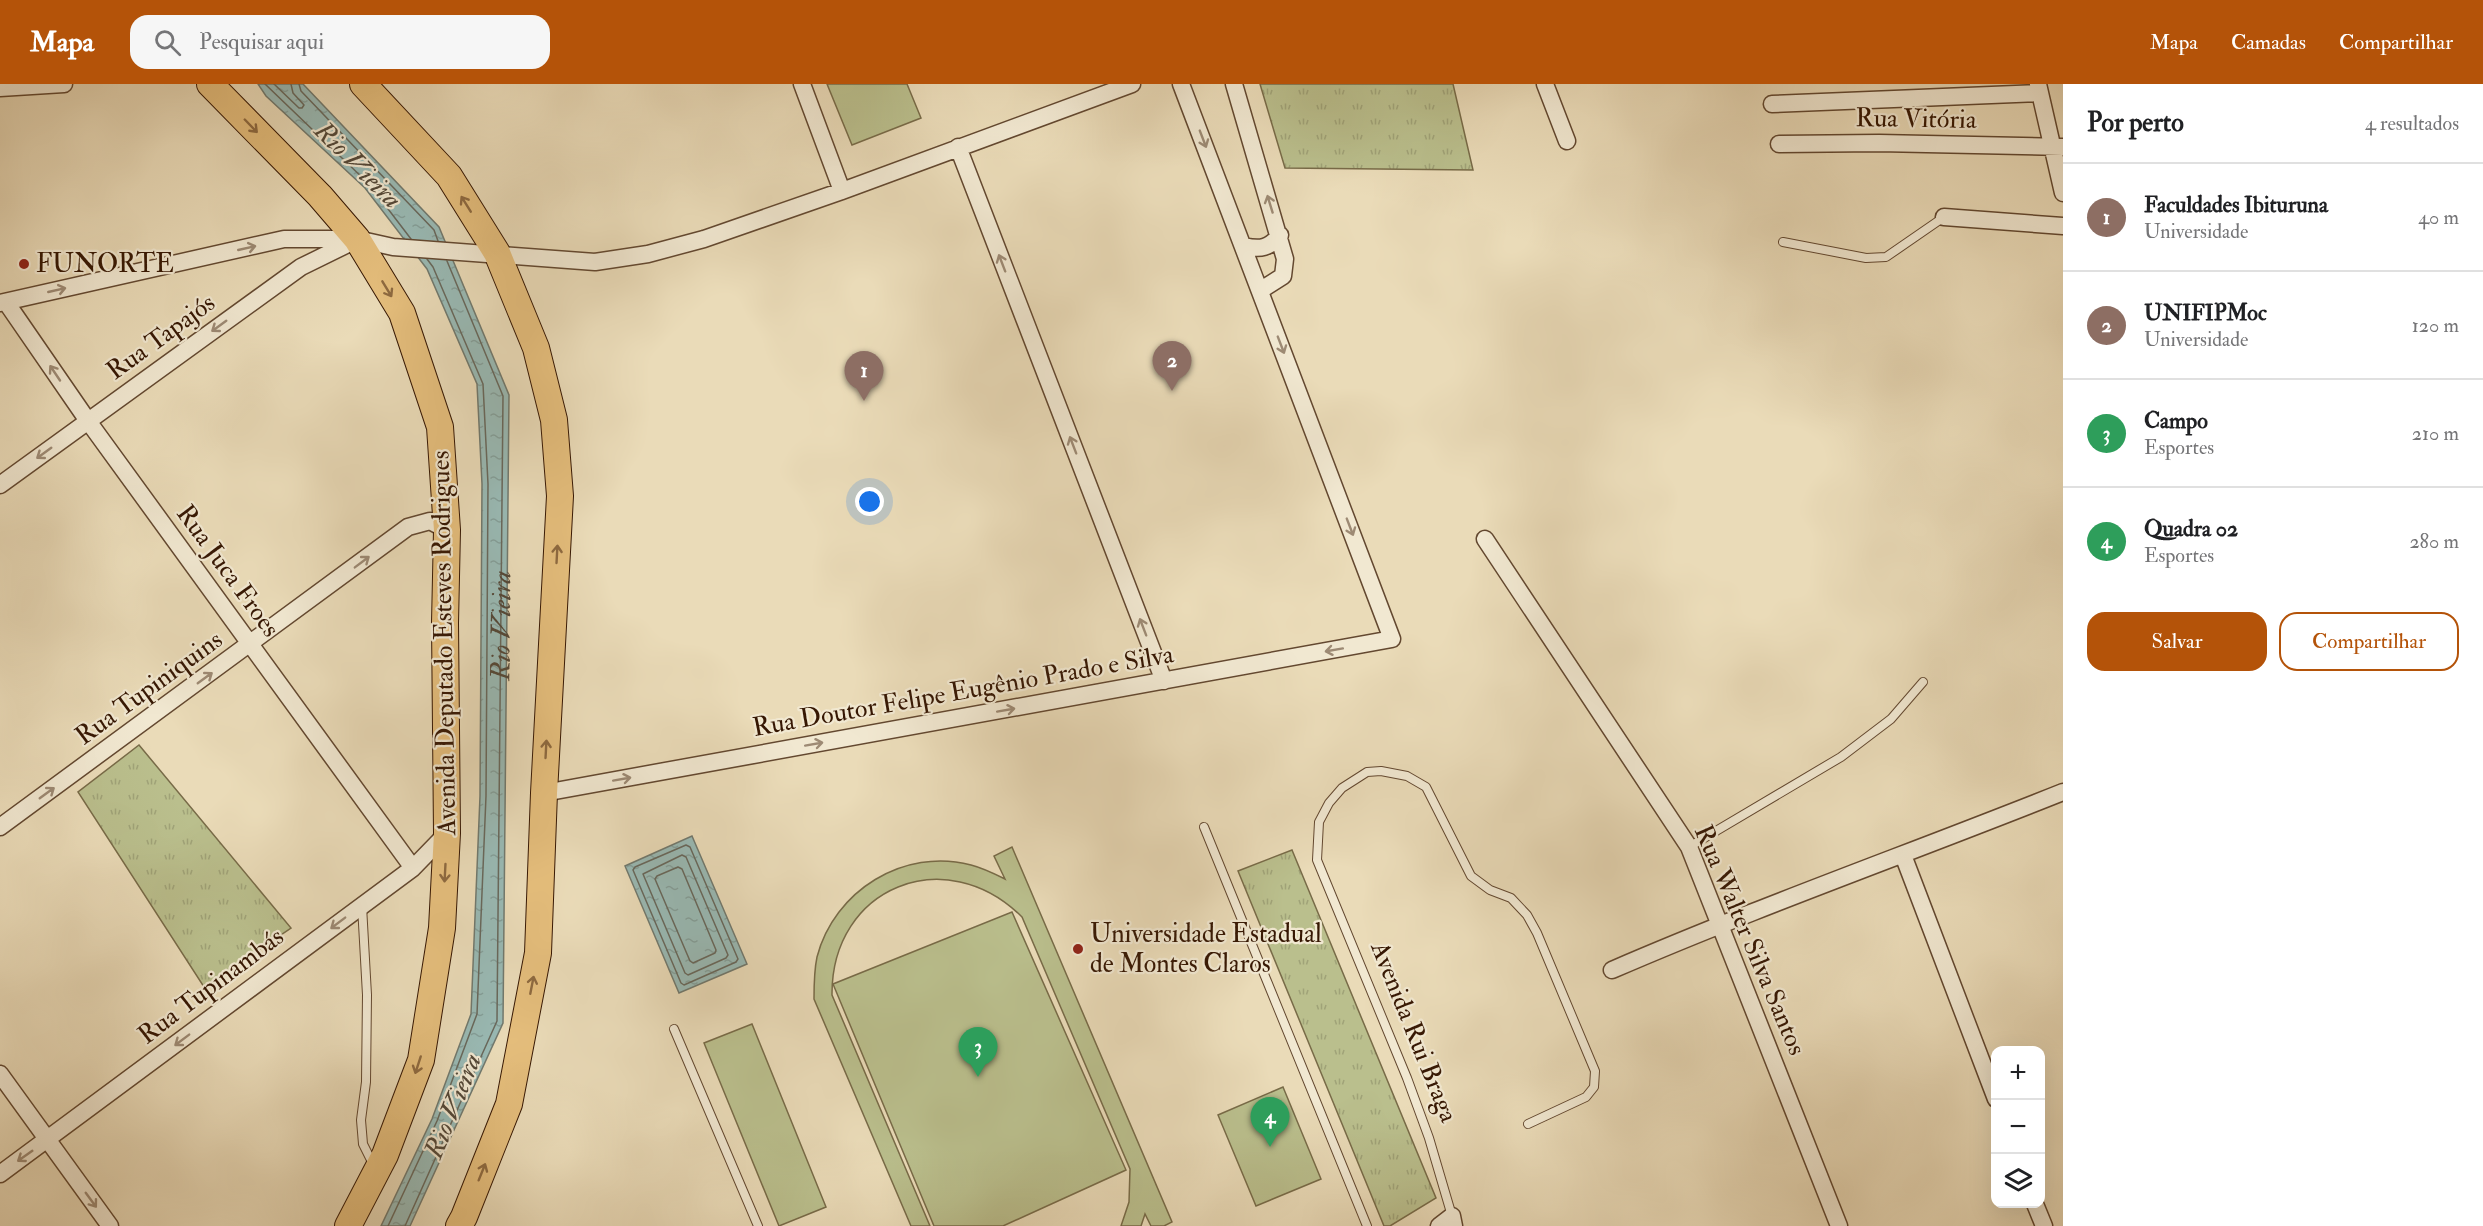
<!DOCTYPE html>
<html lang="pt">
<meta charset="utf-8">
<style>
:root{--surface:#fff;--page:#f6f6f6;--text:#202124;--muted:#757577;--line:#e0e0e0;--accent:#b45309}
body{margin:0;font-family:"IM FELL Double Pica",serif;background:var(--page);color:var(--text)}
.controls{position:absolute;right:18px;bottom:18px;display:grid;overflow:hidden;border-radius:12px;box-shadow:0 6px 24px #0002}
.controls button{width:54px;height:54px;display:grid;place-items:center;padding:0;border:0;border-bottom:2px solid var(--line);background:var(--surface);color:var(--text);font:30px sans-serif}
.you{position:absolute;left:870px;top:418px;width:21px;height:21px;margin:-15px;border:4px solid #fff;border-radius:50%;background:#1a73e8;box-shadow:0 0 0 9px #1a73e833}
.badge{display:grid;place-items:center;width:39px;height:39px;border-radius:50%;background:var(--accent);color:#fff;font-size:20px;font-weight:700}
.pin{position:absolute;translate:-50% -50px;filter:drop-shadow(0 2px 3px #0008)}
.pin::after{content:'';position:absolute;top:32px;width:21px;height:18px;background:inherit;clip-path:polygon(0 0,100% 0,50% 100%)}
.list{margin:0;padding:0;list-style:none}
h2{display:flex;justify-content:space-between;align-items:center;height:78px;margin:0;padding:0 24px;font-size:26px}
h2 small{font-size:20px;font-weight:400;color:var(--muted)}
.list li{display:grid;grid-template-columns:39px 1fr auto;gap:18px;align-items:center;box-sizing:border-box;height:108px;padding:0 24px;border-top:2px solid var(--line)}
.list b{display:block;font-size:22px;white-space:nowrap}
.list p{margin:0;font-size:20px;white-space:nowrap;color:var(--muted)}
.list em{font-size:20px;font-style:normal;color:var(--muted)}
.actions{display:flex;gap:12px;padding:18px 24px}
.actions a{flex:1;padding:14px 0;border:2px solid var(--accent);border-radius:18px;text-align:center;font-size:21px;color:var(--accent)}
.actions .main{background:var(--accent);color:#fff}
.icon{flex:none;width:33px;height:33px;fill:none;stroke:currentColor;stroke-width:2;stroke-linecap:round;stroke-linejoin:round}
.map{position:relative;flex:none;width:2063px;height:1142px;overflow:hidden}
header{display:flex;align-items:center;gap:36px;box-sizing:border-box;height:84px;padding:0 30px;background:var(--accent);color:#fff}
header strong{font-size:28px}
nav{display:flex;gap:33px;margin-inline-start:auto;font-size:21px}
.search{width:420px;height:54px;background:var(--page);display:flex;align-items:center;gap:15px;box-sizing:border-box;padding:0 21px;border-radius:18px;color:var(--muted);font-size:22px}
main{display:flex}
aside{flex:1;background:var(--surface)}
.map>svg:first-child{display:block}
.grass{fill:url(#grass-tufts);stroke:#786b48;stroke-width:1.5}
.pitch{fill:#babf8d;stroke:#786b48;stroke-width:1.5}
.water{fill:url(#water-ripples);stroke:#71796e;stroke-width:1.5}
.lines{fill:none;stroke-linecap:round;stroke-linejoin:round}
.shore{stroke:#68685c;stroke-width:1.5}
.service-casing{stroke:#634830;stroke-width:10}
.minor-casing{stroke:#634830;stroke-width:19}
.primary-casing{stroke:#361703;stroke-width:28}
.service{stroke:#f1e8d1;stroke-width:8}
.minor{stroke:#f1e8d1;stroke-width:16}
.primary{stroke:#e5be7c;stroke-width:26}
.oneway{stroke:#8e6a40}
.oneway2{stroke:#9d8a74}
.poi-dot{fill:#8f2418;stroke:#f1e8d1;stroke-width:2}
.labels{text-anchor:middle;dominant-baseline:central;stroke-width:4.5;stroke-linejoin:round;paint-order:stroke}
.street-label{font-size:26px;fill:#361703;stroke:#f1e8d1}
.poi-label{font-size:26px;fill:#361703;stroke:#f1e8d1;text-anchor:start}
.water-label{font-size:27px;font-style:italic;fill:#544838;stroke:#f1e8d1}
</style>
<header>
<strong>Mapa</strong>
<div class="search"><svg class="icon" aria-label="search" viewBox="0 0 24 24"><circle cx="10" cy="10" r="6"/><path d="M15 15l6 6"/></svg>Pesquisar aqui</div>
<nav><a>Mapa</a><a>Camadas</a><a>Compartilhar</a></nav>
</header>
<main>
<div class="map">
<svg width="2063" height="1142" viewBox="0 0 2063 1142">
<defs>
<pattern id="grass-tufts" width="24" height="20" patternUnits="userSpaceOnUse" patternTransform="scale(1.5)"><rect width="24" height="20" fill="#babf8d"/><path d="M3 7l-1-3M5 7V3M7 7l1-3M15 17l-1-3M17 17v-4M19 17l1-3" fill="none" stroke="#a0a378"/></pattern>
<pattern id="water-ripples" width="26" height="14" patternUnits="userSpaceOnUse" patternTransform="scale(1.5)"><rect width="26" height="14" fill="#99bab5"/><path d="M2 4q2-2 4 0t4 0M15 11q2-2 4 0t4 0" fill="none" stroke="#849f9a"/></pattern>
</defs>
<rect width="100%" height="100%" fill="#eadbb8"/>
<filter id="stains"><feTurbulence type="fractalNoise" baseFrequency=".00333" numOctaves="4"/><feColorMatrix values="0 0 0 0 .2 0 0 0 0 .09 0 0 0 0 .02 0 0 0 .5 -.17"/></filter>
<radialGradient id="worn" r=".72"><stop offset=".6" stop-color="#630" stop-opacity="0"/><stop offset="1" stop-color="#630" stop-opacity=".3"/></radialGradient>
<path class="grass" d="M1260,0H1453L1473,86L1285,84Z
M139,661L291,844L204,903L78,708Z
M1292,766L1436,1114L1390,1142H1384L1238,787Z"/>
<path class="pitch" d="M827,0H907L921,34L852,61Z
M1012,763L1172,1138L1164,1142H1151L1145,1130L1141,1142H1121L1129,1118L1130,1085L1022,833C946,757 831,803 832,911L930,1142H911L814,915C814,901 814,887 817,873C834,807 904,763 971,781C983,784 993,789 1005,795L994,772Z
M1012,828L1126,1086L1003,1142H934L833,900Z
M752,940L826,1123L779,1142L704,959Z
M1283,1003L1321,1095L1256,1122L1218,1031Z"/>
<path class="water" d="M258,0H303L439,143L509,311L503,939L410,1142H381L432,1035L471,930L480,712L482,400L477,300L427,185L365,104L266,12Z
M692,752L747,880L679,909L625,782Z"/>
<g class="lines">
<g class="shore">
<path d="M265,0L369,100L411,155"/>
<path d="M274,0L299,24H302L304,21L293,9L291,0"/>
<path d="M299,0L301,7L434,146L438,157"/>
<path d="M686,761L690,763L738,875L736,878L684,901L681,899L633,786L635,783Z"/>
<path d="M682,771L686,773L728,871L726,874L688,891L685,889L643,790Z"/>
<path d="M678,783L682,785L716,866L715,869L693,879L690,877L655,795L657,792Z"/>
<path d="M388,1142L437,1037L477,930L486,712L488,400L483,300L433,183L427,175"/>
<path id="s1" d="M405,1142L497,937L503,312L447,177"/>
</g>
<g class="service-casing">
<path id="service" d="M1783,158L1866,174L1886,173L1944,133
M1204,743L1367,1142
M1689,763L1841,673L1891,635L1923,598
M362,822L367,911L366,998L361,1036L363,1060L374,1082
M674,945L758,1142
M1452,1132L1429,1054L1407,994L1317,776L1319,738L1329,719L1342,704L1367,688L1381,687L1407,692L1426,703L1471,792L1490,806L1511,814L1527,831L1537,849L1595,987L1594,1003L1586,1013L1528,1040"/>
</g>
<g class="minor-casing">
<path id="minor" d="M802,0L842,107
M1234,0L1285,175L1283,192L1261,206
M1545,0L1567,57
M2038,0L2063,109
M0,4L64,0
M1772,20L2039,9
M1779,60L1879,59L2063,63
M958,63L1164,597
M1944,133L2063,142
M1244,162C1261,166 1269,164 1280,151
M6,218L88,337L413,784
M0,219L284,155H357L393,163L595,178L648,170L704,155L842,107L1132,0
M0,401L301,183L354,157
M1485,455L1689,763L1839,1142
M544,709L1392,555L1181,0
M0,743L408,443L430,437L447,446
M1903,771L1996,1015
M1612,886C1760,822 1913,768 2063,708
M0,990L110,1142
M0,1090L413,784L447,749
M2035,1120L2044,1142
M1439,1142L1452,1132L1454,1142"/>
</g>
<g class="primary-casing">
<path id="primary" d="M210,0L320,112L357,155L402,229L440,343L447,446L445,539L447,749L442,844L421,976L385,1071L348,1142
M363,0L449,92L497,169L536,264L554,336L560,412L544,709L538,869L509,1020L464,1133L459,1142"/>
</g>
<use href="#service" class="service"/>
<use href="#minor" class="minor"/>
<use href="#primary" class="primary"/>
</g>
<defs><path id="oneway-shaft" d="M-6 0H5M1.5-3L5.5 0L1.5 3" fill="none" stroke-width="1.6" stroke-linecap="round" stroke-linejoin="round" transform="scale(1.5)"/></defs>
<g class="oneway">
<use href="#oneway-shaft" transform="translate(251 42) rotate(46)"/>
<use href="#oneway-shaft" transform="translate(466 120) rotate(-122)"/>
<use href="#oneway-shaft" transform="translate(387 205) rotate(59)"/>
<use href="#oneway-shaft" transform="translate(557 470) rotate(-87)"/>
<use href="#oneway-shaft" transform="translate(546 665) rotate(-87)"/>
<use href="#oneway-shaft" transform="translate(445 789) rotate(93)"/>
<use href="#oneway-shaft" transform="translate(532 901) rotate(-79)"/>
<use href="#oneway-shaft" transform="translate(418 981) rotate(108)"/>
<use href="#oneway-shaft" transform="translate(482 1088) rotate(-68)"/>
</g>
<g class="oneway2">
<use href="#oneway-shaft" transform="translate(1203 55) rotate(69)"/>
<use href="#oneway-shaft" transform="translate(1270 120) rotate(-107)"/>
<use href="#oneway-shaft" transform="translate(247 164) rotate(-13)"/>
<use href="#oneway-shaft" transform="translate(1002 179) rotate(-111)"/>
<use href="#oneway-shaft" transform="translate(57 206) rotate(-13)"/>
<use href="#oneway-shaft" transform="translate(219 242) rotate(144)"/>
<use href="#oneway-shaft" transform="translate(1281 261) rotate(69)"/>
<use href="#oneway-shaft" transform="translate(55 289) rotate(-124)"/>
<use href="#oneway-shaft" transform="translate(1073 361) rotate(-111)"/>
<use href="#oneway-shaft" transform="translate(44 369) rotate(144)"/>
<use href="#oneway-shaft" transform="translate(1350 443) rotate(69)"/>
<use href="#oneway-shaft" transform="translate(362 478) rotate(-37)"/>
<use href="#oneway-shaft" transform="translate(1143 543) rotate(-111)"/>
<use href="#oneway-shaft" transform="translate(1334 566) rotate(170)"/>
<use href="#oneway-shaft" transform="translate(205 594) rotate(-36)"/>
<use href="#oneway-shaft" transform="translate(1006 626) rotate(-10)"/>
<use href="#oneway-shaft" transform="translate(814 660) rotate(-10)"/>
<use href="#oneway-shaft" transform="translate(622 695) rotate(-10)"/>
<use href="#oneway-shaft" transform="translate(47 709) rotate(-36)"/>
<use href="#oneway-shaft" transform="translate(338 839) rotate(143)"/>
<use href="#oneway-shaft" transform="translate(182 956) rotate(143)"/>
<use href="#oneway-shaft" transform="translate(25 1072) rotate(145)"/>
<use href="#oneway-shaft" transform="translate(91 1116) rotate(54)"/>
</g>
<g class="poi-dot">
<circle cx="24" cy="180" r="6"/>
<circle cx="1078" cy="865" r="6"/>
</g>
<g class="labels">
<g class="street-label">
<text transform="translate(1916 35) rotate(1)">Rua Vitória</text>
<text transform="translate(161 253) rotate(-36)">Rua Tapajós</text>
<text transform="translate(228 487) rotate(54)">Rua Juca Froes</text>
<text transform="translate(444 559) rotate(-91)">Avenida Deputado Esteves Rodrigues</text>
<text transform="translate(149 604) rotate(-36)">Rua Tupiniquins</text>
<text transform="translate(963 607) rotate(-10)">Rua Doutor Felipe Eugênio Prado e Silva</text>
<text transform="translate(1750 856) rotate(67)">Rua Walter Silva Santos</text>
<text transform="translate(211 902) rotate(-37)">Rua Tupinambás</text>
<text transform="translate(1414 948) rotate(68)">Avenida Rui Braga</text>
</g>
<g class="poi-label">
<text x="36" y="180">FUNORTE</text>
<text x="1090" y="850">Universidade Estadual<tspan x="1090" dy="30">de Montes Claros</tspan></text>
</g>
<g class="water-label">
<text transform="translate(358 81) rotate(45)">Rio Vieira</text>
<text stroke="none"><textPath href="#s1" startOffset="620">Rio Vieira</textPath></text>
<text transform="translate(453 1022) rotate(-68)">Rio Vieira</text>
</g>
</g>
<rect width="100%" height="100%" filter="url(#stains)"/>
<rect width="100%" height="100%" fill="url(#worn)"/>
</svg>
<div class="controls">
<button>+</button>
<button>−</button>
<button><svg class="icon" aria-label="layers" viewBox="0 0 24 24"><path d="M12 4l9 5-9 5-9-5zM3 14l9 5 9-5"/></svg></button>
</div>
<div class="you"></div>
<div class="pin badge" style="left:864px;top:317px;background:#8d6e63">1</div>
<div class="pin badge" style="left:1172px;top:307px;background:#8d6e63">2</div>
<div class="pin badge" style="left:978px;top:993px;background:#2e9e5b">3</div>
<div class="pin badge" style="left:1270px;top:1063px;background:#2e9e5b">4</div>
</div>
<aside>
<h2>Por perto<small>4 resultados</small></h2>
<ul class="list">
<li><span class="badge" style="background:#8d6e63">1</span><div><b>Faculdades Ibituruna</b><p>Universidade</p></div><em>40 m</em></li>
<li><span class="badge" style="background:#8d6e63">2</span><div><b>UNIFIPMoc</b><p>Universidade</p></div><em>120 m</em></li>
<li><span class="badge" style="background:#2e9e5b">3</span><div><b>Campo</b><p>Esportes</p></div><em>210 m</em></li>
<li><span class="badge" style="background:#2e9e5b">4</span><div><b>Quadra 02</b><p>Esportes</p></div><em>280 m</em></li>
</ul>
<div class="actions"><a class="main">Salvar</a><a>Compartilhar</a></div>
</aside>
</main>
